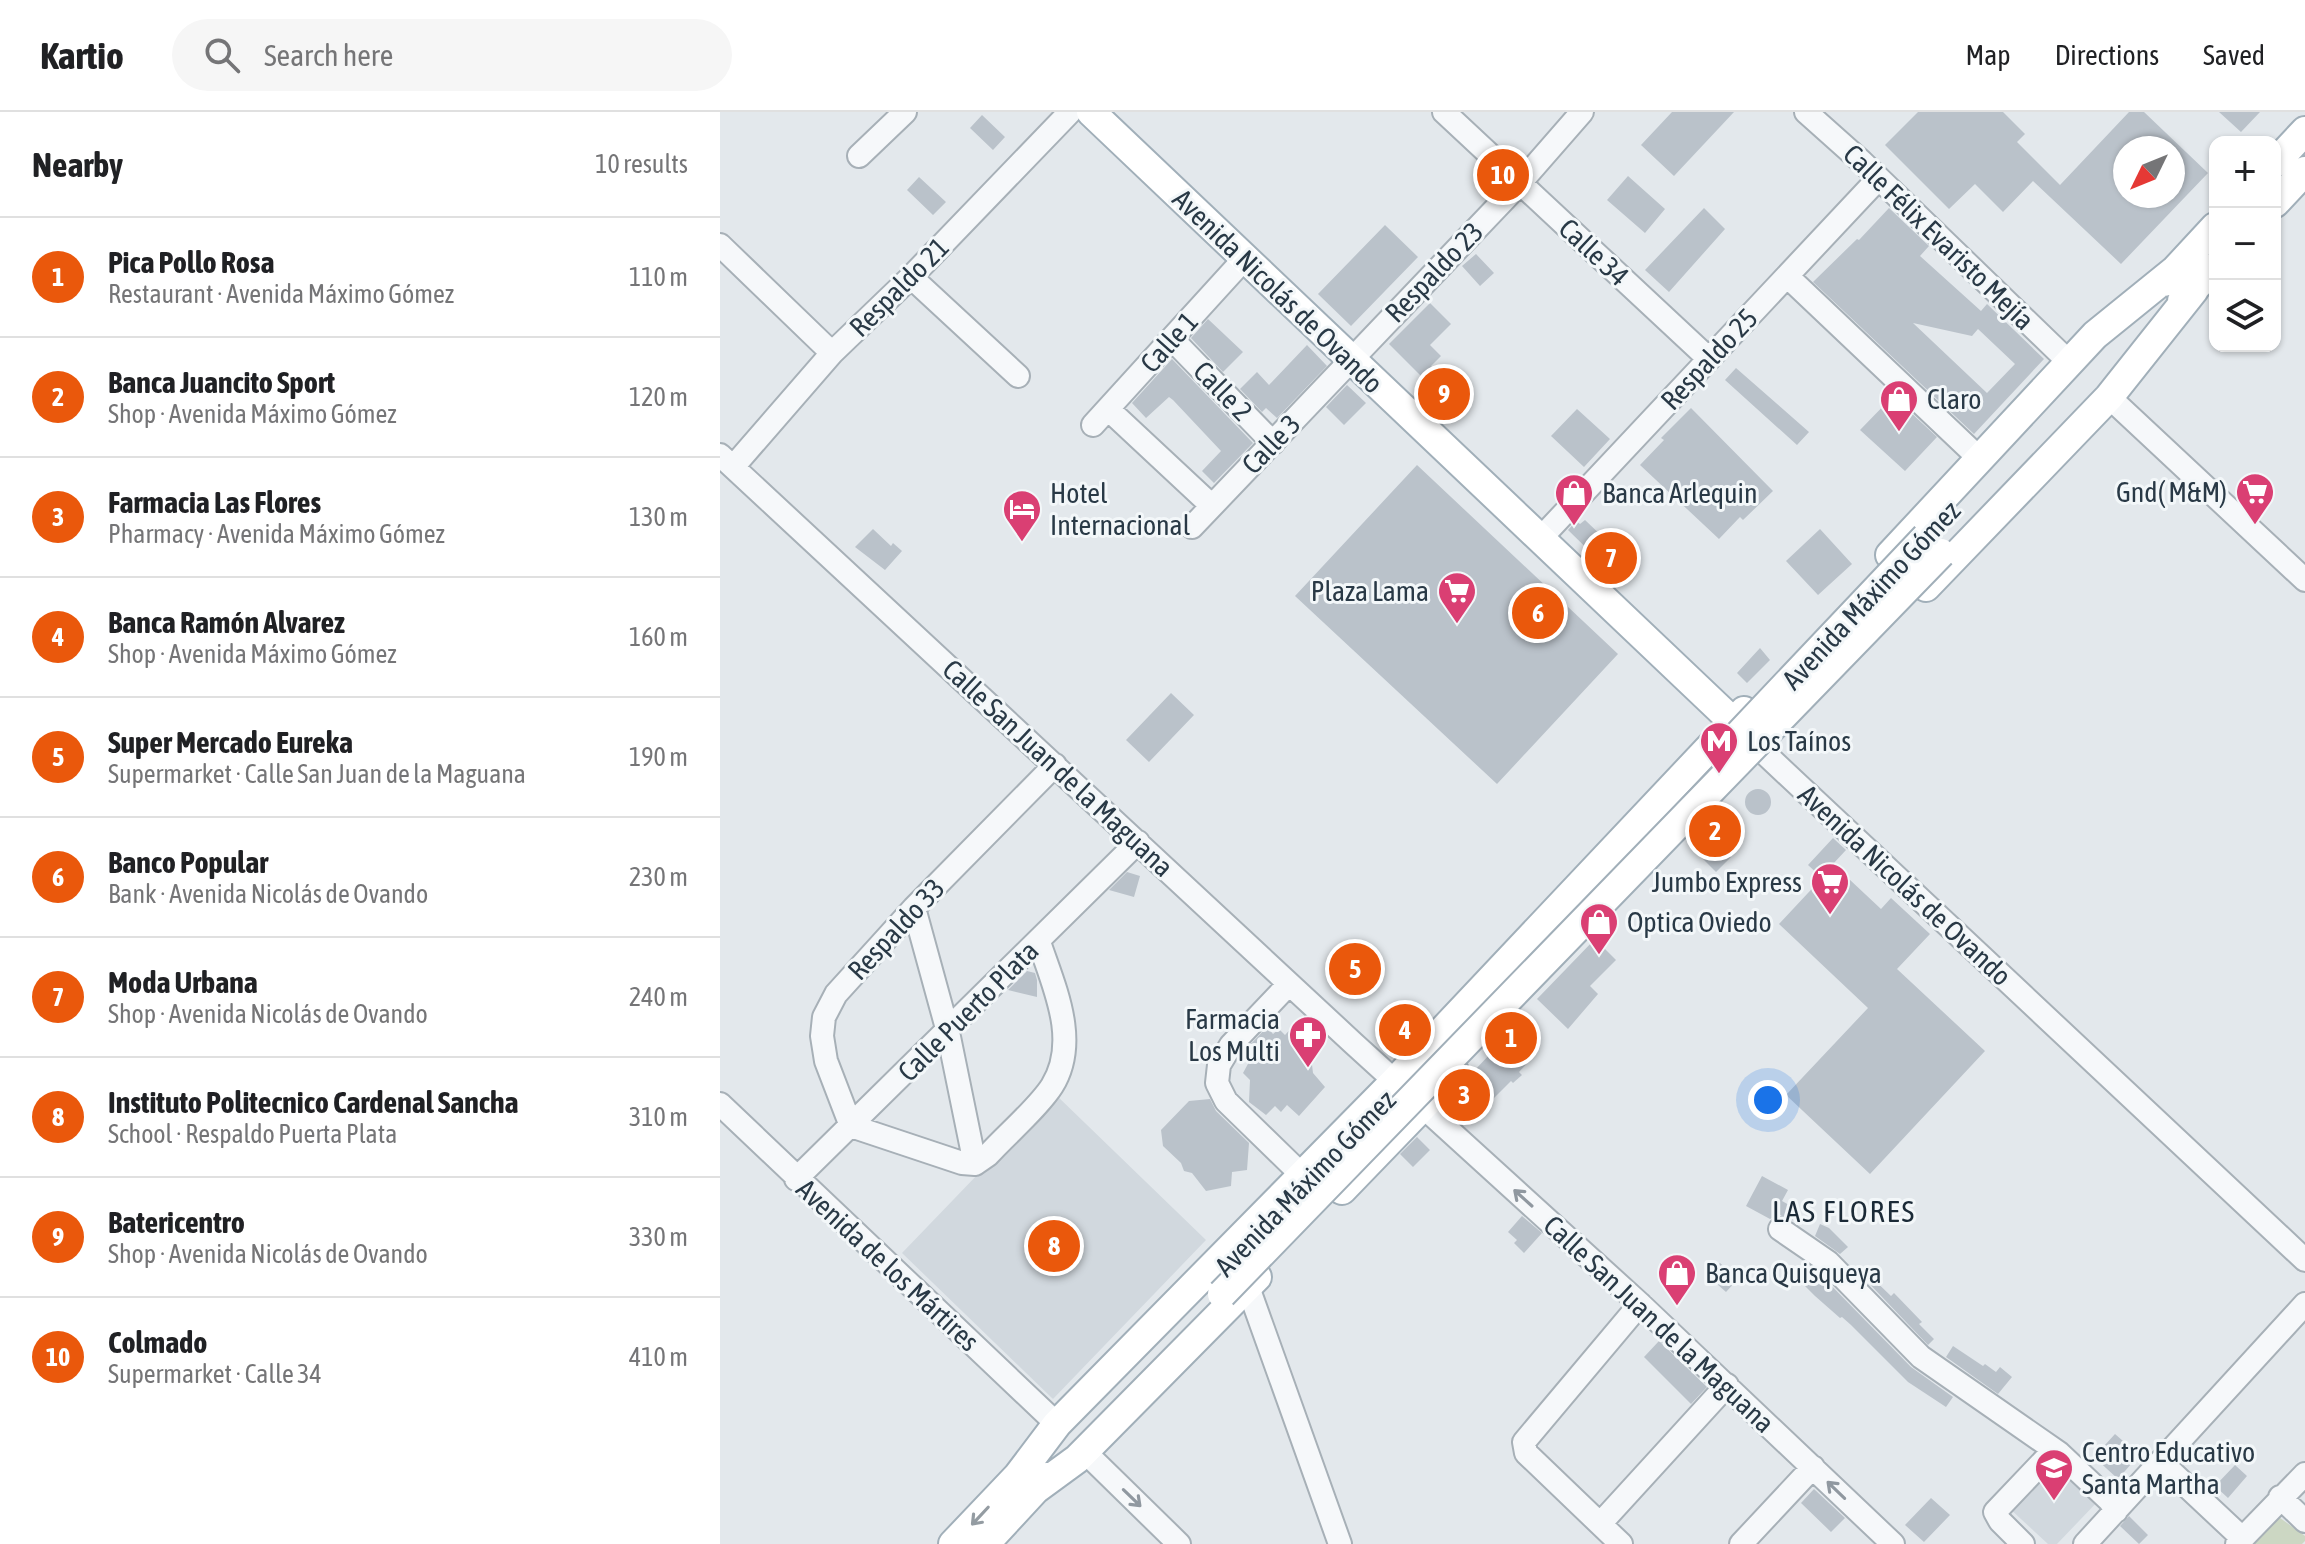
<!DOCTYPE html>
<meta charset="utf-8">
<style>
:root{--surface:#fff;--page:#f6f6f6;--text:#202124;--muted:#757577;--line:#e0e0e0;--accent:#ea580c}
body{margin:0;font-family:"Asap Condensed",sans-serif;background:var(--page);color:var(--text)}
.controls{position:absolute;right:24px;top:24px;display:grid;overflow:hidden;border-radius:16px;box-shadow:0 2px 6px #0004}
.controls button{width:72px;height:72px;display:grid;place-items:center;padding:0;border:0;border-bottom:2px solid var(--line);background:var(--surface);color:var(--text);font:40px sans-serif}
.compass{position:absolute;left:1393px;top:24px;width:72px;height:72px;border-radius:50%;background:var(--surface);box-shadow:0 2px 6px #0004;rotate:227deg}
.you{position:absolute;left:1048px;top:988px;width:28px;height:28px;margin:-20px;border:6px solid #fff;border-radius:50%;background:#1a73e8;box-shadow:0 0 0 12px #1a73e833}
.badge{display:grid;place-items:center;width:52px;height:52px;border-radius:50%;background:var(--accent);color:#fff;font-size:26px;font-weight:700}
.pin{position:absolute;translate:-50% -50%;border:4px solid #fff;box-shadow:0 2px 8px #0006}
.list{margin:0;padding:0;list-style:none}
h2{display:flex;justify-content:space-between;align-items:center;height:104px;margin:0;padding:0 32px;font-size:34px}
h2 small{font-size:26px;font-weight:400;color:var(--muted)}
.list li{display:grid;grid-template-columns:52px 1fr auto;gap:24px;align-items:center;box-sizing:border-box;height:120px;padding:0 32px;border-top:2px solid var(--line)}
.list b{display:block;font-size:30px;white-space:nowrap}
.list p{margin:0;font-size:26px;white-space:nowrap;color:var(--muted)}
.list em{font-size:26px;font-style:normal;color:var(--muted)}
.icon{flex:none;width:44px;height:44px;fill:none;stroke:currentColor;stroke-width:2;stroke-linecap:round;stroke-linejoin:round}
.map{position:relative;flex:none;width:1585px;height:1432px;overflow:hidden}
header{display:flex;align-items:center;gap:48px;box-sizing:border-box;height:112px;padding:0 40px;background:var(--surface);border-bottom:2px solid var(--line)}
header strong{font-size:38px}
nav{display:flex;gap:44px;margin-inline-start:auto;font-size:28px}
.search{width:560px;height:72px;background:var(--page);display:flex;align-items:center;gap:20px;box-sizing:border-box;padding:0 28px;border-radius:44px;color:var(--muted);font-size:30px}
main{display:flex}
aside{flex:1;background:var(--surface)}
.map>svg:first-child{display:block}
.built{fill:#d1d8de}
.green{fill:#ccd7c3}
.building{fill:#bac2ca;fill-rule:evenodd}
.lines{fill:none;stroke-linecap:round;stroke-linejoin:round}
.minor-casing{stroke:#a7b0b7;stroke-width:26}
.major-casing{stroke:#a1afb9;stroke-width:32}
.minor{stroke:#f6f8fa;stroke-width:22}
.major{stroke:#fff;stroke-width:28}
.major-bridge-casing{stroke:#a1afb9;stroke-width:32;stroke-linecap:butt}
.major-bridge{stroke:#fff;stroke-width:28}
.oneway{stroke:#9098a0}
.oneway2{stroke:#949ca2}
.labels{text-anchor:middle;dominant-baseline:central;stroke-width:6;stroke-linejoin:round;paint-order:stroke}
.street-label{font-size:28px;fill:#293946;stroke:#f3f7f9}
.poi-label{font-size:28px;fill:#293946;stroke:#f3f7f9;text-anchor:start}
.neighbourhood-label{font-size:30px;letter-spacing:2px;fill:#1b2a37;stroke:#f3f7f9}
</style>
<header>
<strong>Kartio</strong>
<div class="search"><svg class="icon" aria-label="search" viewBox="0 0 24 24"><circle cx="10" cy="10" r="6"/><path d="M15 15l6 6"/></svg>Search here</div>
<nav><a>Map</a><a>Directions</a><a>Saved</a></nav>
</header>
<main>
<aside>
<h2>Nearby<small>10 results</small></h2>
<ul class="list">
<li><span class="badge">1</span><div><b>Pica Pollo Rosa</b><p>Restaurant · Avenida Máximo Gómez</p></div><em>110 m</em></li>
<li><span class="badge">2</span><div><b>Banca Juancito Sport</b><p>Shop · Avenida Máximo Gómez</p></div><em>120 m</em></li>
<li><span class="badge">3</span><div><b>Farmacia Las Flores</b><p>Pharmacy · Avenida Máximo Gómez</p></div><em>130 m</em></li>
<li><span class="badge">4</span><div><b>Banca Ramón Alvarez</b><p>Shop · Avenida Máximo Gómez</p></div><em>160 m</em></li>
<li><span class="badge">5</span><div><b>Super Mercado Eureka</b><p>Supermarket · Calle San Juan de la Maguana</p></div><em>190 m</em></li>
<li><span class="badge">6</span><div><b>Banco Popular</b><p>Bank · Avenida Nicolás de Ovando</p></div><em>230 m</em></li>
<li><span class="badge">7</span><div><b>Moda Urbana</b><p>Shop · Avenida Nicolás de Ovando</p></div><em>240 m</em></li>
<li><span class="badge">8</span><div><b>Instituto Politecnico Cardenal Sancha</b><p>School · Respaldo Puerta Plata</p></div><em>310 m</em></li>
<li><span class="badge">9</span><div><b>Batericentro</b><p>Shop · Avenida Nicolás de Ovando</p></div><em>330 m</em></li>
<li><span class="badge">10</span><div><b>Colmado</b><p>Supermarket · Calle 34</p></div><em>410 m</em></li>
</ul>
</aside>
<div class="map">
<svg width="1585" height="1432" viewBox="0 0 1585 1432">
<rect width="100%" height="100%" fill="#e3e8ec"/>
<path class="built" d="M335,982L486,1128L333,1287L182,1141Z
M1336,1344L1381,1386L1337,1432H1328L1288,1395Z"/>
<path class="green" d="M1556,1403L1585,1424V1429L1582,1432H1529Z"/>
<path class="building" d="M952,0H1014L954,64L921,33Z
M1198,0H1283L1305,22L1297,30L1340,73L1409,0H1424L1488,61L1401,152L1313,69L1283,100L1255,72L1229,97L1165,33ZM1405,36H1453V84H1405Z
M1499,0H1540L1521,20Z
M262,3L285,25L273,38L250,16Z
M908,64L945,97L925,121L887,88Z
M199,65L226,90L213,103L187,78Z
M984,96L1005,117L949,180L925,158Z
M1169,96L1209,134L1200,144L1261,199L1267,192L1324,247L1254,322L1093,170L1137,127L1139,128ZM1193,211L1252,224L1258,217L1295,252L1267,281Z
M665,113L698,145L631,214L598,182Z
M756,142L774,161L760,174L742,154Z
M710,191L731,212L710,233L721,244L711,254L741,281L724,299L706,283L713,276L669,232Z
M488,207L523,240L503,260L471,226Z
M587,233L607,254L557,306L546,296L542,300L520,277L537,260L549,273Z
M452,247L533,331L494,371L482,359L501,339L453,288L449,285L426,306L412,291Z
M1016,256L1089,320L1077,333L1005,268Z
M627,273L646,291L624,313L606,295Z
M1173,284L1217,325L1185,359L1140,318Z
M971,296L1053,379L1023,408L1020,405L999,427L920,353L944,328L941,326Z
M857,297L890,327L864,355L831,324Z
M697,353L898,542L777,672L575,484Z
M865,408L907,448L893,462L848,418L856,409L860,412Z
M153,417L171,434L173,431L182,439L165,458L135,435Z
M1100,417L1132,452L1098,483L1066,449Z
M1040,536L1050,548L1027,571L1017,561Z
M451,581L474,603L429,650L406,628Z
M1025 690a13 13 0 1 1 26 0a13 13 0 1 1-26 0Z
M996,703L1011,718L997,731L1011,745L996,760L969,733Z
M1113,726L1126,738L1113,752L1161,797L1171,786L1210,822L1177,857L1265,939L1150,1062L1066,983L1148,896L1059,812L1102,766L1088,753Z
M407,760L420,764L414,785L389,778Z
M875,827L896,848L870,874L878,882L848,917L817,887Z
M645,829L662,845L625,885L608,869Z
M307,859L315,861L317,868V885L288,878Z
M574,913L589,928L593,961L605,975L579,1004L567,993L561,1000L555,994L546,1003L529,990L530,968L523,961L529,950L526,937L547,915L553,922L559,917L565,923Z
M793,918L817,941L799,960L802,963L793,971L791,969L754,1006L733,987L748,972L752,961Z
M490,987L496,999L529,1031L527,1058L512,1060L511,1074L486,1079L472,1061L464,1059L461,1051L443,1034L441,1018L469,989Z
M697,1025L710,1038L693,1055L680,1042Z
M1042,1064L1068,1078L1062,1089L1078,1098L1072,1109L1060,1103L1050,1107L1026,1094Z
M802,1104L822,1121L804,1141L794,1131L797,1128L788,1120Z
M1100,1112L1109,1116L1128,1135L1120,1142L1095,1124Z
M1000,1151L1018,1167L1006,1180L988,1164Z
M1145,1159L1171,1184L1174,1181L1202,1210L1199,1212L1214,1227L1208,1233L1141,1163Z
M1098,1160L1191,1255L1233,1285L1226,1295L1188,1270L1131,1213L1122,1205L1120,1206L1095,1184L1084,1173Z
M939,1229L987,1275L971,1292L924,1245Z
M1233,1234L1263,1254L1265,1252L1276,1260L1280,1255L1292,1265L1278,1282L1226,1245Z
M1395,1322L1419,1343L1398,1367L1374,1345Z
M1515,1353L1527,1364L1508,1386L1495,1374Z
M1094,1377L1125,1406L1111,1420L1081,1391Z
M1211,1386L1230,1403L1204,1430L1185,1413Z
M1409,1404L1428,1423L1419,1432L1400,1414Z"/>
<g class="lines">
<g class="minor-casing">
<path id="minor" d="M724,0L989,247
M1086,0L1142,50L1350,251
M139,44L185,0
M0,133L112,241
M1067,164L1260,347
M191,165L298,264
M452,227L553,331
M1389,285L1585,468
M388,297L492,394
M373,313L525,146
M0,343L633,931L920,1192L1173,1432
M13,355L112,241L191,165L350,0
M472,415L800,71L862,0
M820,427L1158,67
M1041,638L1585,1148
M194,796L228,920L255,1052
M319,830C334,875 360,929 332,974C318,996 286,1023 268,1043L255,1052L242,1051L131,1014L106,949L102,924L104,905L116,882L194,796L335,653
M569,872L511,933L499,953L497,971L506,989L583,1064
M0,992L337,1312
M76,1067L418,730
M1060,1117L1108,1150L1201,1245L1339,1341L1390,1389L1396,1399
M528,1175L620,1432
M365,1340L459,1432
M1442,1351L1522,1426
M1560,1385L1585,1409
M880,1412L1007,1273
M901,1432L806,1341L804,1330L920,1192
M1021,1432L1093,1355
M1303,1432L1280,1409L1275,1400L1334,1338
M1365,1432L1585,1192
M1517,1432L1585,1362"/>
</g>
<g class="major-casing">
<path id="major" d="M371,0L1027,623
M1555,51L1585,19
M1555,91L1585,59
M1444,170L1495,115
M1462,189L1495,155
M1170,443L1375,223L1454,159
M1206,475L1389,285L1474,178
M622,1078L735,961
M297,1365L337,1312L676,968L1024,599
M316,1377L357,1347L537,1165
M233,1432L310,1351
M265,1432L327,1365"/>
</g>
<use href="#minor" class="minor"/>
<use href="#major" class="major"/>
<g class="major-bridge-casing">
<path id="major-bridge" d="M1011,631L1206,425
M502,1182L1221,441"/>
</g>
<use href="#major-bridge" class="major-bridge"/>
</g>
<defs><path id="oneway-shaft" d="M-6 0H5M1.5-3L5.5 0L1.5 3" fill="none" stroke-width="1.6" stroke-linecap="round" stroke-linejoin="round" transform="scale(2)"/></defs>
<g class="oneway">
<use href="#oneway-shaft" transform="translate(803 1086) rotate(-138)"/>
<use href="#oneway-shaft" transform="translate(1116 1378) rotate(-136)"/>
<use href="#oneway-shaft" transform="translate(412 1386) rotate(44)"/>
</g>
<use class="oneway2" href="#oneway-shaft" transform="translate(260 1404) rotate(133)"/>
<defs>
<g id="shop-pin" transform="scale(2)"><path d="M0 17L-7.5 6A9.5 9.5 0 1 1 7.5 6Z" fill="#da3f73" stroke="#f3f7f9"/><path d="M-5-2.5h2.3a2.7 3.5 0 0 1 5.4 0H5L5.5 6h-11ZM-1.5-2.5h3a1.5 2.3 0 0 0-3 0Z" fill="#fff"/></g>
<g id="supermarket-pin" transform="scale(2)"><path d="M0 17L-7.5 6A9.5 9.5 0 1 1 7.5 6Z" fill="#da3f73" stroke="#f3f7f9"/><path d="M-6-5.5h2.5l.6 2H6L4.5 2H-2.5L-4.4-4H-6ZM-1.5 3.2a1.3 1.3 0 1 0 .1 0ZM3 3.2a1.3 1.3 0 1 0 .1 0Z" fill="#fff"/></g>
<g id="hotel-pin" transform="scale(2)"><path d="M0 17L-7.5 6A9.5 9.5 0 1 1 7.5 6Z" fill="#da3f73" stroke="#f3f7f9"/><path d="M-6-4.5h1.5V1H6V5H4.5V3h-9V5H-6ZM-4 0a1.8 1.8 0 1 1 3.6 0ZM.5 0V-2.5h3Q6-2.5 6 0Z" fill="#fff"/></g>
<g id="metro-pin" transform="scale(2)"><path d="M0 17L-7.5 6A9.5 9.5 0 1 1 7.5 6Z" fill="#da3f73" stroke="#f3f7f9"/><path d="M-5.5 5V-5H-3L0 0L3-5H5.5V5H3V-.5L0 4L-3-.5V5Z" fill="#fff"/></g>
<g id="pharmacy-pin" transform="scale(2)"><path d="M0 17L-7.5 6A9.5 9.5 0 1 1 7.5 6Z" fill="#da3f73" stroke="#f3f7f9"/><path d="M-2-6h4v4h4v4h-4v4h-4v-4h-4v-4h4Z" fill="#fff"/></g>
<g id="school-pin" transform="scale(2)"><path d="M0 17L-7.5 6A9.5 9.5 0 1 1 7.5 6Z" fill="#da3f73" stroke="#f3f7f9"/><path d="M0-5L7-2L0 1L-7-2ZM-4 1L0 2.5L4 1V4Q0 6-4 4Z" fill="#fff"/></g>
</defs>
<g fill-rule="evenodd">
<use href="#shop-pin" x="1179" y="287"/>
<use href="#supermarket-pin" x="1535" y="380"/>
<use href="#shop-pin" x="854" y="381"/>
<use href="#hotel-pin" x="302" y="397"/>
<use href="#supermarket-pin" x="737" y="479"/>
<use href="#metro-pin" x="999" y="629"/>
<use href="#supermarket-pin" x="1110" y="770"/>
<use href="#shop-pin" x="879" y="810"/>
<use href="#pharmacy-pin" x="588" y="923"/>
<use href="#shop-pin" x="957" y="1161"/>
<use href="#school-pin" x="1334" y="1356"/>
</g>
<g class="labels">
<g class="street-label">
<text transform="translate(1219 125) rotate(44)">Calle Félix Evaristo Mejía</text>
<text transform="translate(874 140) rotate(43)">Calle 34</text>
<text transform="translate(714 160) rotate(-46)">Respaldo 23</text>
<text transform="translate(179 175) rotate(-45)">Respaldo 21</text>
<text transform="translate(558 179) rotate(44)">Avenida Nicolás de Ovando</text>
<text transform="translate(449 230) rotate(-48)">Calle 1</text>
<text transform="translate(989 247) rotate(-47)">Respaldo 25</text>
<text transform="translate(503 279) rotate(46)">Calle 2</text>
<text transform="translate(551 332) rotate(-46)">Calle 3</text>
<text transform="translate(1151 483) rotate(-47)">Avenida Máximo Gómez</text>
<text transform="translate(338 656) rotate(43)">Calle San Juan de la Maguana</text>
<text transform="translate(1185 773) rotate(43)">Avenida Nicolás de Ovando</text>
<text transform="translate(176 817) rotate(-47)">Respaldo 33</text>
<text transform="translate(248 899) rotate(-45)">Calle Puerto Plata</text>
<text transform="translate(585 1071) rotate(-46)">Avenida Máximo Gómez</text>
<text transform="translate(168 1153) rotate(43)">Avenida de los Mártires</text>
<text transform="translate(939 1212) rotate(43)">Calle San Juan de la Maguana</text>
</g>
<g class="poi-label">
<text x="1207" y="287">Claro</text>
<text x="1507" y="380" text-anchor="end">Gnd( M&amp;M)</text>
<text x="330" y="381">Hotel<tspan x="330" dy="32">Internacional</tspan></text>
<text x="882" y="381">Banca Arlequin</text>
<text x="709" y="479" text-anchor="end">Plaza Lama</text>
<text x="1027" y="629">Los Taínos</text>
<text x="1082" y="770" text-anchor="end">Jumbo Express</text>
<text x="907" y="810">Optica Oviedo</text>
<text x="560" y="907" text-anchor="end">Farmacia<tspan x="560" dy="32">Los Multi</tspan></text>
<text x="985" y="1161">Banca Quisqueya</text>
<text x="1362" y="1340">Centro Educativo<tspan x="1362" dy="32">Santa Martha</tspan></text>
</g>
<g class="neighbourhood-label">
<text x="1124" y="1099">LAS FLORES</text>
</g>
</g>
</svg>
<div class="controls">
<button>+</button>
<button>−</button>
<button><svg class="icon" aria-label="layers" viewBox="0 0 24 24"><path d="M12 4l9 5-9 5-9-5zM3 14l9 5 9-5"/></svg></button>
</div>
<svg class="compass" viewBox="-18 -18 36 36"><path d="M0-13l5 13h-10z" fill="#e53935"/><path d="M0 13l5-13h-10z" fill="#757577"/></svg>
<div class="you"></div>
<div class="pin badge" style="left:791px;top:926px">1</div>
<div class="pin badge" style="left:995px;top:719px">2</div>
<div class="pin badge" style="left:744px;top:983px">3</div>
<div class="pin badge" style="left:685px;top:918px">4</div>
<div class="pin badge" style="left:635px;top:857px">5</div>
<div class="pin badge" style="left:818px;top:501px">6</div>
<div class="pin badge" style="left:891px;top:446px">7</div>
<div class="pin badge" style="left:334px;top:1134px">8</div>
<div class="pin badge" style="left:724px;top:282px">9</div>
<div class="pin badge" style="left:783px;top:63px">10</div>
</div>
</main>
